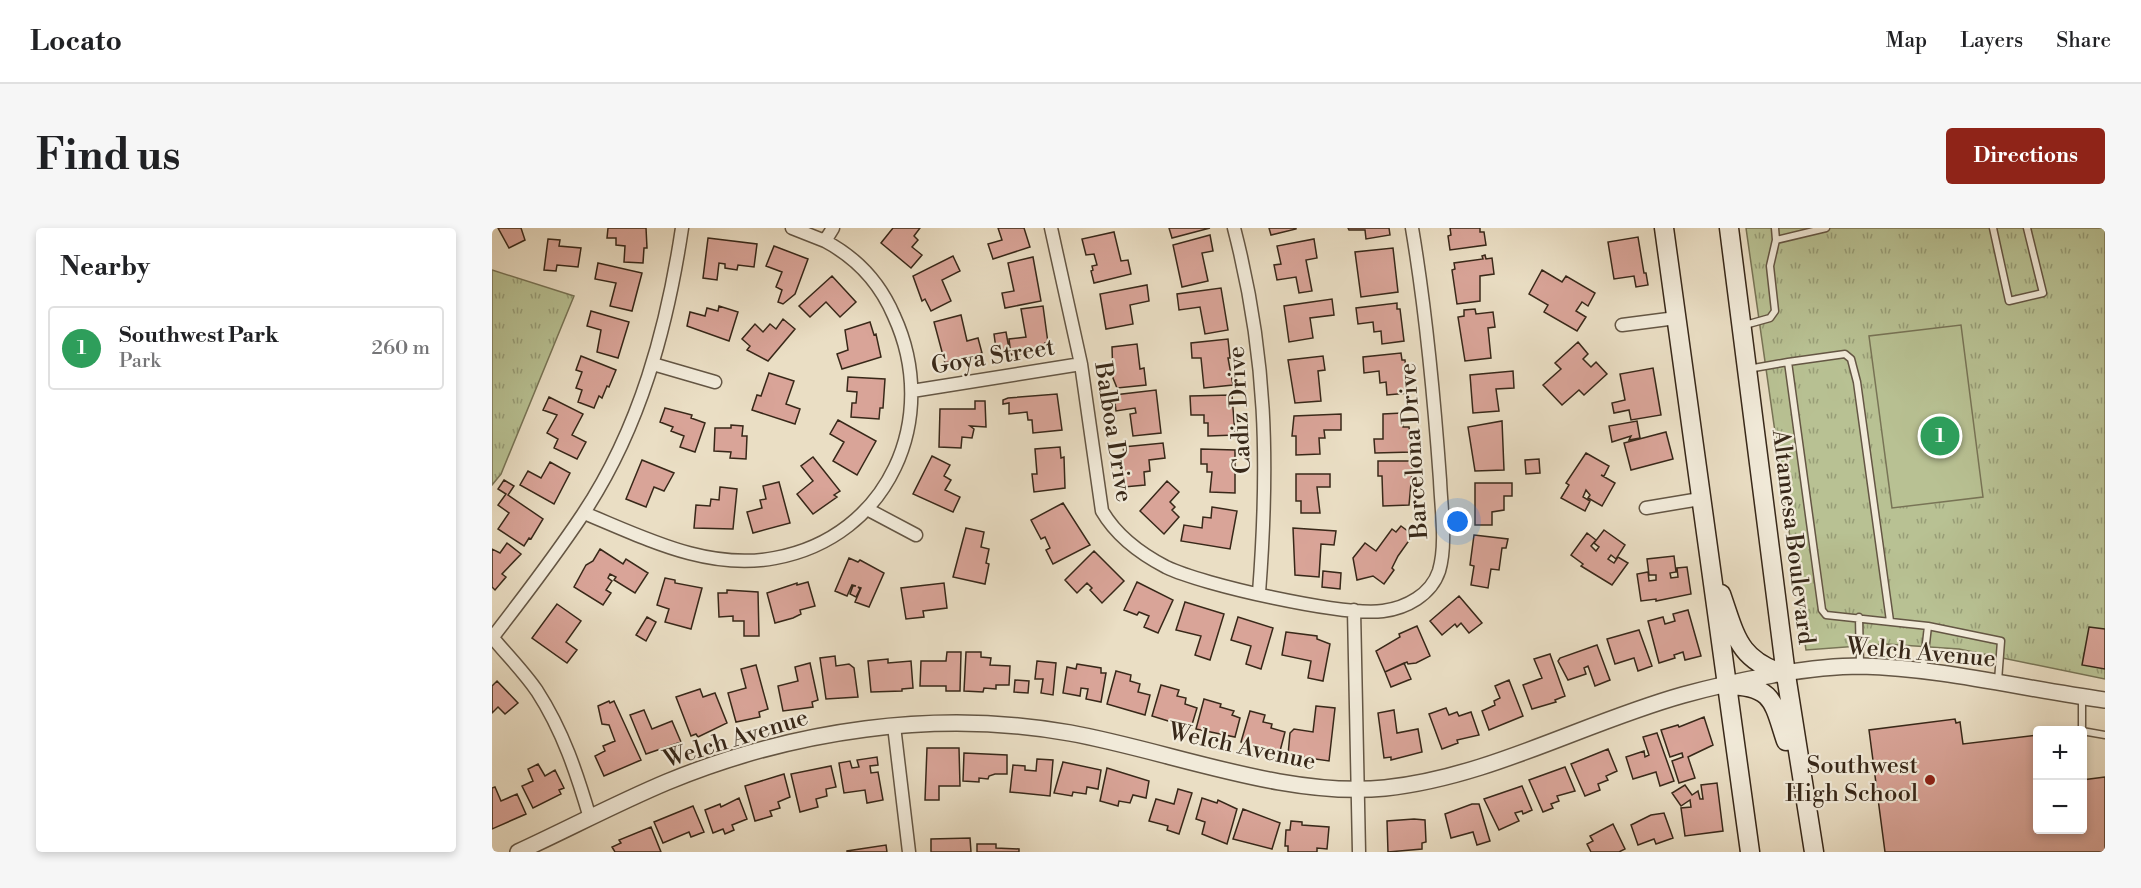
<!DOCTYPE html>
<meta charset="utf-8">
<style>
:root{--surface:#fff;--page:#f6f6f6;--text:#202124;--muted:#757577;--line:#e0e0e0;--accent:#8f2418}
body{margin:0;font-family:"Libre Bodoni",serif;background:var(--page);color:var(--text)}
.controls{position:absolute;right:18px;bottom:18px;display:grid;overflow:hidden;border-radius:6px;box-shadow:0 3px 9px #0003}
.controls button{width:54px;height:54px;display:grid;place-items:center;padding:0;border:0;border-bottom:2px solid var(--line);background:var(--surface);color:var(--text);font:30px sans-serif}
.you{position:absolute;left:966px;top:294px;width:21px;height:21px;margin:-15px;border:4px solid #fff;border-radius:50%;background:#1a73e8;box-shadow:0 0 0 9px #1a73e833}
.badge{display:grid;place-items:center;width:39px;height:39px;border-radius:50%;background:var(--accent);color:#fff;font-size:20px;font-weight:700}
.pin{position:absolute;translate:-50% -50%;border:3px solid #fff;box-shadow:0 2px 6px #0006}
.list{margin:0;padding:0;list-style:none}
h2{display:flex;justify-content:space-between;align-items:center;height:78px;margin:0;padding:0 24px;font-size:26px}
h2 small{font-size:20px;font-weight:400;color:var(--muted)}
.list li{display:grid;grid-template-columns:39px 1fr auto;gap:18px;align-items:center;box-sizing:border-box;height:84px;margin:0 12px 12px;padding:0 12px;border:2px solid var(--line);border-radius:6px}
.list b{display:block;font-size:22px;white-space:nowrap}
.list p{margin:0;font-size:20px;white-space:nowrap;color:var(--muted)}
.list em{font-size:20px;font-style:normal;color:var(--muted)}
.map{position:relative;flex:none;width:1613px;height:624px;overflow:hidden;border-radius:6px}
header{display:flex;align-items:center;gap:36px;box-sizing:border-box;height:84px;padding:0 30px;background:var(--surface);border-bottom:2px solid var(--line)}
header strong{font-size:28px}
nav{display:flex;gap:33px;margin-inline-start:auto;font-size:21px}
.intro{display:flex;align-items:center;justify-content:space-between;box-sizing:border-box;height:144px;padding:0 36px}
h1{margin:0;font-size:42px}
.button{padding:15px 27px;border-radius:6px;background:var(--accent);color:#fff;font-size:21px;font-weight:700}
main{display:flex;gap:36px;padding:0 36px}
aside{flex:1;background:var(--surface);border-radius:6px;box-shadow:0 3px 9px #0003}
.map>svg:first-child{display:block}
.grass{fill:url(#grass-tufts);stroke:#787456;stroke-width:1.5}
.garden{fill:#b8c193;stroke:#787456;stroke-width:1.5}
.building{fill:#d9a498;stroke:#382819;stroke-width:1.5}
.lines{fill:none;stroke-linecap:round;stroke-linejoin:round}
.service-casing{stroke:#645644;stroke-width:9}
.minor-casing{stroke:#645644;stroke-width:15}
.tertiary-casing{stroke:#645644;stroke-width:18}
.secondary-casing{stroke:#382819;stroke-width:21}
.service{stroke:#f1ead9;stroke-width:6}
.minor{stroke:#f1ead9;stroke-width:12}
.tertiary{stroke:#f1ead9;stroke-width:15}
.secondary{stroke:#f1ead9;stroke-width:18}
.poi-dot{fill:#8f2418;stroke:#f1ead9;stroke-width:2}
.labels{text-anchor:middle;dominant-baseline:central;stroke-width:4.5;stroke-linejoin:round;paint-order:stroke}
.street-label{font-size:24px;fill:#382819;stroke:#f1ead9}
.poi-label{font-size:24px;fill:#382819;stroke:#f1ead9;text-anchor:end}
</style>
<header>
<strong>Locato</strong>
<nav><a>Map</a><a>Layers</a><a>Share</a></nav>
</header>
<div class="intro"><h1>Find us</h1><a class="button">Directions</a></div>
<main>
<aside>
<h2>Nearby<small></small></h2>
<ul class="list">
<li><span class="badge" style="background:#2e9e5b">1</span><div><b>Southwest Park</b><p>Park</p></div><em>260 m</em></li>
</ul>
</aside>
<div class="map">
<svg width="1613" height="624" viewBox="0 0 1613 624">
<defs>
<pattern id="grass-tufts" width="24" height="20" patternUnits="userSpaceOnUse" patternTransform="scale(1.5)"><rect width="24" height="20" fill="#b8c193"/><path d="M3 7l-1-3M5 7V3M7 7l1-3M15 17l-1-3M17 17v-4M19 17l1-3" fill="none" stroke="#979d77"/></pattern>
</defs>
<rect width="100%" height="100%" fill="#eadec4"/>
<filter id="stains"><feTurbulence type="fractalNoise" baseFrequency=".00333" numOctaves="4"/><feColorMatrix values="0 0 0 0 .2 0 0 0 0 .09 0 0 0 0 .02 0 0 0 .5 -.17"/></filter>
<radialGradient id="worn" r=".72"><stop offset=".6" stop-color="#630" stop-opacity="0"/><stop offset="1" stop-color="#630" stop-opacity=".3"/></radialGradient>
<path class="grass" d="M1254,0H1613V451L1467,421L1394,416L1314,422Z
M0,42L82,68L9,246L0,257Z"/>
<path class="garden" d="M1469,97L1491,269L1400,280L1377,108Z"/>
<path class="building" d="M6,0H29L33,12L17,20Z
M116,0H154L155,20H152L151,35L132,34L133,18L124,17V10H115Z
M401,0H428L422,8L426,12L420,19L430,27L419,40L389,15Z
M506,0H532L538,19L501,31L496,16L510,12Z
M677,0H718L680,10Z
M777,0H804V1L779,7Z
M856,0H897L898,7L874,11L873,2H857Z
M958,0H988V4H992L994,17L958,22L956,8L959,7Z
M622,4L629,33L636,32L639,46L602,55L599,43L601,42L600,38L605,37L602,26L594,27L590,11Z
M718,7L721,23L710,25L716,53L690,59L681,17Z
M1146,9L1152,45H1154L1156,57L1144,59L1142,48L1122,51L1116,14Z
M216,10L265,16L262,39L246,37L245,42L233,40V36L227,35L225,52L211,50Z
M56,11L68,12L67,18L89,20L86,39L65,37L64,43L52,42Z
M822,11L825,30L814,32L820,63L807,65L804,49L785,52L782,37L789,36L785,18Z
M282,18L316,31L303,66L291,76L286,74L290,62L284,59L290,44L274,38Z
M901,20L906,64L869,69L863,24Z
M993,27L994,31L1000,30L1002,46L988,48V73L965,76L960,42L963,41L962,35L991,31L990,28Z
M461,28L468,43L450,52L459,73L439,83L433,71L430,73L421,48Z
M541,29L549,73L513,80L510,65L522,63L516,35Z
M106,35L150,45L140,83L118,78L124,55L103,51Z
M1050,42L1070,54L1074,48L1103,65L1096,78L1090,74L1084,83L1094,89L1085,103L1052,84L1056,77L1037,66Z
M340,48L364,74L348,89L334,74L318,89L307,78Z
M655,57L657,73L638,77L641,96L614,101L608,66Z
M729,60L736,102L713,106L708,79L687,82L685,66Z
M840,71L842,87L818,90L821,110L797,114L792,78Z
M905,75V81H908L912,113L890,116L889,103L882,104L881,94L866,96L864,80Z
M227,78L246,84L237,113L195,98L198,84L213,88L215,80L226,83Z
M551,78L556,115H553L554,122L519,127L517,111L534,109L529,81Z
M983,81L984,86L1001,84L1003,99L996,100L999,130L973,133L966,89L972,88V82Z
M99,83L137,94L126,130L105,124L109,102L95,98Z
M469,87L475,113L486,110L490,125L453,135L442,94Z
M291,91L303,101L276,133L255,122L258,118L250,111L263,96L271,104L278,96L284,101Z
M378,94L382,107L384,106L389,129L350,141L345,126L356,122L353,102Z
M514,104L518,126L505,128L502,106Z
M736,111L738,130H736L741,157L712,160L709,130H700L699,115Z
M1086,114L1096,126L1091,131L1099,139L1104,134L1115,146L1092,167L1087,162L1070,177L1051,157L1069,141L1063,135Z
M645,116L648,141L652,140L654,157L625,160L621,150L620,119Z
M909,125L910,132H913L916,165L895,167L894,154L888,155L887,143L872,145L871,129Z
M89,128L124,142L117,159L115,158L110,170L107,168L102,180L86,174L90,162L84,160L90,144L84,142Z
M831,128L833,142L826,143L829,173L803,175L796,132Z
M1161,140L1169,187L1139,192L1137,182L1122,185L1120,175L1133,172L1128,146Z
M1021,143L1022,160L1004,161L1007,183L981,185L978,147Z
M277,145L302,153L294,176L308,181L303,196L260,182L265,167L269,168Z
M356,149L393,151L391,180H388L387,191L359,189L360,175H364L365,164L355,163Z
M664,162L669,205L641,208L638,186L644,185L643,180L624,183L622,167Z
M565,166L570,202L541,205L540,192H536L535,184L517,186V175L511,176V172L516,170Z
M740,167L743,207L716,208V195H712V187H699L698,168Z
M57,169L91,186L80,207L94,214L85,231L62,220L66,211L55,205L65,187L51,182Z
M483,173H493L494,199L478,198L482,201L480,210L470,209L469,220L447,219L448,181H483Z
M173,180L200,187L199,190L213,195L203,224L188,219L192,208L179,203L181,199L168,194Z
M910,185L911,199H917L920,224L883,225L882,211H891V186Z
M849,186V202H832L833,210H827L828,226L804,227V208H800L802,188Z
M346,192L384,213L365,247L341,233L352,214L338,206Z
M1010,193L1012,242L983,243L976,199Z
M1145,193L1148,210L1137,212L1139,208L1120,214L1117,198Z
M239,197L251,198L250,208H255L254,231L238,230L239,224L222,223L223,200H239Z
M1174,204L1181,231L1139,242L1132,215Z
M671,215L673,230L657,232L658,243L652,244L653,257L632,259L629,226H632L631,219Z
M568,219L569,230L572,229L573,260L542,264L540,246H545L543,221Z
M709,221L743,222V265L718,264L720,244H715V236H709Z
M1094,225L1117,238L1112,248L1109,247L1123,255L1110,278L1096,270L1098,267L1094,262L1091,269L1098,273L1093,283L1069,270L1077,257L1074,255Z
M440,228L458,237L452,248L459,252L453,262L468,269L461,284L421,266Z
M321,229L348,263L342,267L345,269L321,286L305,266L321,253L309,238Z
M1047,231L1048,245L1034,246L1033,232Z
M150,232L182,245L172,263L162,259L154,279L134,271Z
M886,233H921L917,277L891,278L890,248H886Z
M58,234L78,245L62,276L28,257L36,243L49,250Z
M804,246H838V259H825L828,285H809V273H804Z
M12,252L22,258L16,267L51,291L39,311L37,310L32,318L6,301L17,285L6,277L14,266L6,261Z
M675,253L687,264L678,274L683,279L680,282L687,289L672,306L648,283Z
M287,254L298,295L261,305L255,284L270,280L268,272L274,271L271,258Z
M983,255H1020V268H1012V282L1000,284V297H983Z
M228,259L245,261L241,301L202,300L204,277L218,278L219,271L227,272Z
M571,275L598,317L561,336L554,322L558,320L553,309L549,311L539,292Z
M720,279L745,283L738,321L689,313L692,297L710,300L711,289L719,290Z
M909,298L921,307L906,328L900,340L902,342L892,356L881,348L865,352L861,330L873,315L884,323L900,301L904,304Z
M474,300L492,304L489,319L497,321L494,335L497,336L493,356L461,349Z
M801,300L844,303L842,317L829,316L827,349L803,347Z
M1112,302L1133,317L1124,331L1119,327L1116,331L1122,335L1126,329L1136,335L1120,357L1089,338L1091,336L1079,327L1095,305L1104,312L1099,318L1104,323L1107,319L1102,315Z
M982,307L1016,311L1014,320H1010L1007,342L999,341L996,360L979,357L982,338L978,337Z
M15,315L29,326L10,346L14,349L3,362L0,359V321L8,325Z
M108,321L131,336L134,331L156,345L143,365L122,352L124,349L118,346L116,350L120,353L114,362L119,365L111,377L82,359L94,337L101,333Z
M602,323L632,353L610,375L598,362L600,360L595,355L585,365L573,352Z
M1182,328L1184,344L1178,345L1179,350L1186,349L1185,340L1195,339L1199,366L1164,373V371L1149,373L1145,346L1156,344L1157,353L1164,352V347H1157L1155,331Z
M357,330L366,334L368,332L392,345L377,379L363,374L369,360L366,359L368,361L364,369L358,366L361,358H364L360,357L355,368L343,363Z
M831,343L849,345L848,361L830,359Z
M173,350L183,352V355L210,360L199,401L173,394L177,381L165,377Z
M316,354L323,378L308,382L309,386L301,390L283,395L275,365L305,355V357Z
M645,354L681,372L666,405L652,399L657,388L647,384L645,387L632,382Z
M452,355L455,380L431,383L432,389L414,391L409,360Z
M235,362L266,364L267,408H252V393H241V388L227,389L226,365H235Z
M967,368L990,395L977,405L969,395L965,399L963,396L950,407L938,393Z
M693,374L732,386L718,432L703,427L709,408L684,402Z
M65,376L89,393L74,414L85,422L75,435L40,410Z
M1196,382L1209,428L1193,432L1191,424L1182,427L1183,430L1167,435L1156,393L1171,389L1173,396L1183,393L1181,386Z
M155,389L164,394L154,413L144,407Z
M746,389L781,400L769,441L754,436L759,418L739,412Z
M925,398L938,428L924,435L916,436L915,434L893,444L884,423L908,409L907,406Z
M1597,399L1613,401V441L1590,437Z
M1147,402L1160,438L1146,443L1142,430L1123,436L1115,411Z
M794,404L825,408V411L838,416L831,453L816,450L819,433L790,427Z
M1105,417L1118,452L1103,458L1096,438L1092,440L1094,446L1076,452L1066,433L1068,430Z
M455,424H469L468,463H454V458H428L429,433H454Z
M474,424H489V429L499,430L498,437L518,438L517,457H504V461L492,460L491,464L472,463Z
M1058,426L1073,468L1063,472L1064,474L1040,481L1031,457L1050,450L1042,431Z
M343,428L344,438L357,436L362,440L366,469L334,471L328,430Z
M396,431V435L419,433L421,460L410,461V463L379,464L376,433Z
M545,433L564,435L561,467L549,465L551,451H543Z
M318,435L326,472L320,474L321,479L291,483L286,458L306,453L303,439Z
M912,435L919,451L899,459L893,444Z
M585,436L609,440V445H614L609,474L594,471L596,461L589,460L588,468L571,465L575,439L584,441Z
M264,437L276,481L267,484L268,489L244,494L236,465L254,460L249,441Z
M624,443L639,447L638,453L648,456L646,464L658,467L653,487L615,476Z
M523,452L537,453L536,465L522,464Z
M1017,452L1031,488L997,502L990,483L1003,477L1002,473L1008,470L1003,458Z
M5,453L26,475L13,486L6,479L0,485V458Z
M669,457L687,462L685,468L694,470L693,476L705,480L699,500L660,488Z
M208,461L211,469L223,465L235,495L206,509L204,506L199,508L184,469Z
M712,471L729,476L728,479L742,483L740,487L748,490L743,509L704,501Z
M117,473L118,475L122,473L149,532L112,548L103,528L113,523L111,518L123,513L117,497L110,496L106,478Z
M824,478L843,480L837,533L796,527L798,505L802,501L821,504Z
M954,480L957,487L965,484L967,488L979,484L987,507L965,512L966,515L950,521L937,486Z
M152,482L160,501L180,493L189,514L154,526L138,487Z
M902,482L905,505L926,501L930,524L899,532V529L892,530L886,485Z
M758,483L773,487L771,494L780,496L779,500L793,504L788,523L749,514Z
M1212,489L1221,517L1196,529L1203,550L1187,555L1180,533L1191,529L1190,525L1178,529L1169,502L1186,497L1187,499Z
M1463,491L1464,495L1468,494L1471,516L1546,507V602H1590V552L1613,549V624H1393L1377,502Z
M1165,505L1182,553L1168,558L1164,544L1141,551L1134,529L1152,523L1153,529L1157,527L1151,509Z
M435,520H467L468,558H447V572H433Z
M1116,521L1125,543L1114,548L1116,552L1106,556L1108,562L1093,568L1079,536Z
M472,525L515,527V546H503L497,548L496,551L487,550V554L471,553Z
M385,529L386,537L378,538L379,545L386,544L391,572L375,575L373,562L352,565L347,535L358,533L360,540L367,539L365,532Z
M545,531L561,532L558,568L518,564L521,537L533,538V542L544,543Z
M571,534L609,542L606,561L595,559L594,566L581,564L580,568L562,565Z
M46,536L53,548L63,542L72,560L67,562L69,566L41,580L30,558L41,553L36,541Z
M339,538L344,559L334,561L335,568L324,571L326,579L308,584L299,546Z
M1073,539L1083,563L1065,568L1067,573L1059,576L1061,580L1051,584L1037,552Z
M615,540L657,553L654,570L641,567L638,575L627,573L626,578L608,573Z
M292,546L298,569L286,574L288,580L278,583L280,588L263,593L253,558Z
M1225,555L1231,603L1193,608L1189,580L1199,579L1198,572L1189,578L1180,565L1193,557L1200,567L1206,563L1208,571H1211L1209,557Z
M1030,558L1040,582L1031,586L1030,583L1023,585L1027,593L1007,602L992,571Z
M3,559L9,573L25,566L34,586L0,601V560Z
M686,561L700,565L687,606L675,602L676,598L657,593L664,571L682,576Z
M247,570L255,591L240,597L242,602L233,606L231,601L221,605L213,582L228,576L229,579Z
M710,570L725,575L726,572L745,581L735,616L710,606L713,594L704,591Z
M980,576H987L998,613L985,617L981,604L959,610L953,586Z
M201,578L212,604L199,609L197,604L171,615L162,594Z
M751,581L788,595L780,621L741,611Z
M1172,585L1181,610L1164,616L1162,611L1146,617L1139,597L1159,587Z
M922,591L933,592L934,614L930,615V621L896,624L895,593Z
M799,593L810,594V597L837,599L835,621L825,620V624H796V618H793L794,602H798Z
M1121,596L1133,621L1127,624H1099L1095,616L1101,613L1098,608Z
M159,599L169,624H123L120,619L129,615L127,612Z
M478,610L479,624H439V611Z
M485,616H504V620L527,621V624H485Z
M394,617L395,624H355V623Z"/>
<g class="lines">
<g class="service-casing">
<path id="service" d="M1283,0L1284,12
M1501,0L1517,73L1551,65L1535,0
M1253,97L1278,90L1283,83L1278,38L1284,12L1334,0
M1296,134L1353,126L1359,131L1365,154L1398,393
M1256,141L1296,134L1330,382L1334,387L1436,398L1509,413L1506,453
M1367,389L1368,436
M1431,442L1436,398
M1590,470V502
M1590,503L1613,507"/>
</g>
<g class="minor-casing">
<path id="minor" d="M300,0L333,13L341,0
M559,0L589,136L610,283C624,307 649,326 674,339C711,357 850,388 891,383C914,380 939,367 947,343C955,316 949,280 948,252C942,168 934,83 920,0
M742,0C775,127 777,235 767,365
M1130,97L1184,90
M161,136L223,154
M420,163L589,136
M1154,280L1208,271
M375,281L424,307
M92,285C153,310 216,343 283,330C397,309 449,190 402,88C388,55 365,30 333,13
M862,382L867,624
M0,410C31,370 63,328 91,286C148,200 175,100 190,0
M1,410C15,427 32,444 45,463C71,503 85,546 98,590
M402,498L417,624"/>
</g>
<g class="tertiary-casing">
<path id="tertiary" d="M26,624C76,601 125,575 175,554C301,502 444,481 578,505C678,523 792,570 893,560C997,549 1091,495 1191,467C1242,453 1316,438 1369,438C1451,440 1532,461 1613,472"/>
</g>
<g class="secondary-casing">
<path id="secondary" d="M1172,0L1258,624
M1237,0L1294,447L1322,624
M1229,366C1244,409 1246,432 1294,447
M1235,457C1282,458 1281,474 1294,513"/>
</g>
<use href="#service" class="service"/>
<use href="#minor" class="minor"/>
<use href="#tertiary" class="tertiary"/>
<use href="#secondary" class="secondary"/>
</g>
<circle class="poi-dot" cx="1438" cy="552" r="6"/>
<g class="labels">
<g class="street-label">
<text transform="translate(501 129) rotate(-9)">Goya Street</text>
<text transform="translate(748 182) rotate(-93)">Cadiz Drive</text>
<text transform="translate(621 204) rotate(81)">Balboa Drive</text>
<text transform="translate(922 223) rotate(-94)">Barcelona Drive</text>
<text transform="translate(1301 309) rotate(83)">Altamesa Boulevard</text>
<text transform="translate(1429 425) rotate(5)">Welch Avenue</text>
<text transform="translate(244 511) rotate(-17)">Welch Avenue</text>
<text transform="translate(750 519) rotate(12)">Welch Avenue</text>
</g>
<g class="poi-label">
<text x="1426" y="538">Southwest<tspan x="1426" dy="28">High School</tspan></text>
</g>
</g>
<rect width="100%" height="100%" filter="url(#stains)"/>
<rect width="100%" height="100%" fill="url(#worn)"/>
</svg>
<div class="controls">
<button>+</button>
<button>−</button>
</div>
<div class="you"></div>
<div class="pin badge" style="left:1448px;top:208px;background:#2e9e5b">1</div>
</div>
</main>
